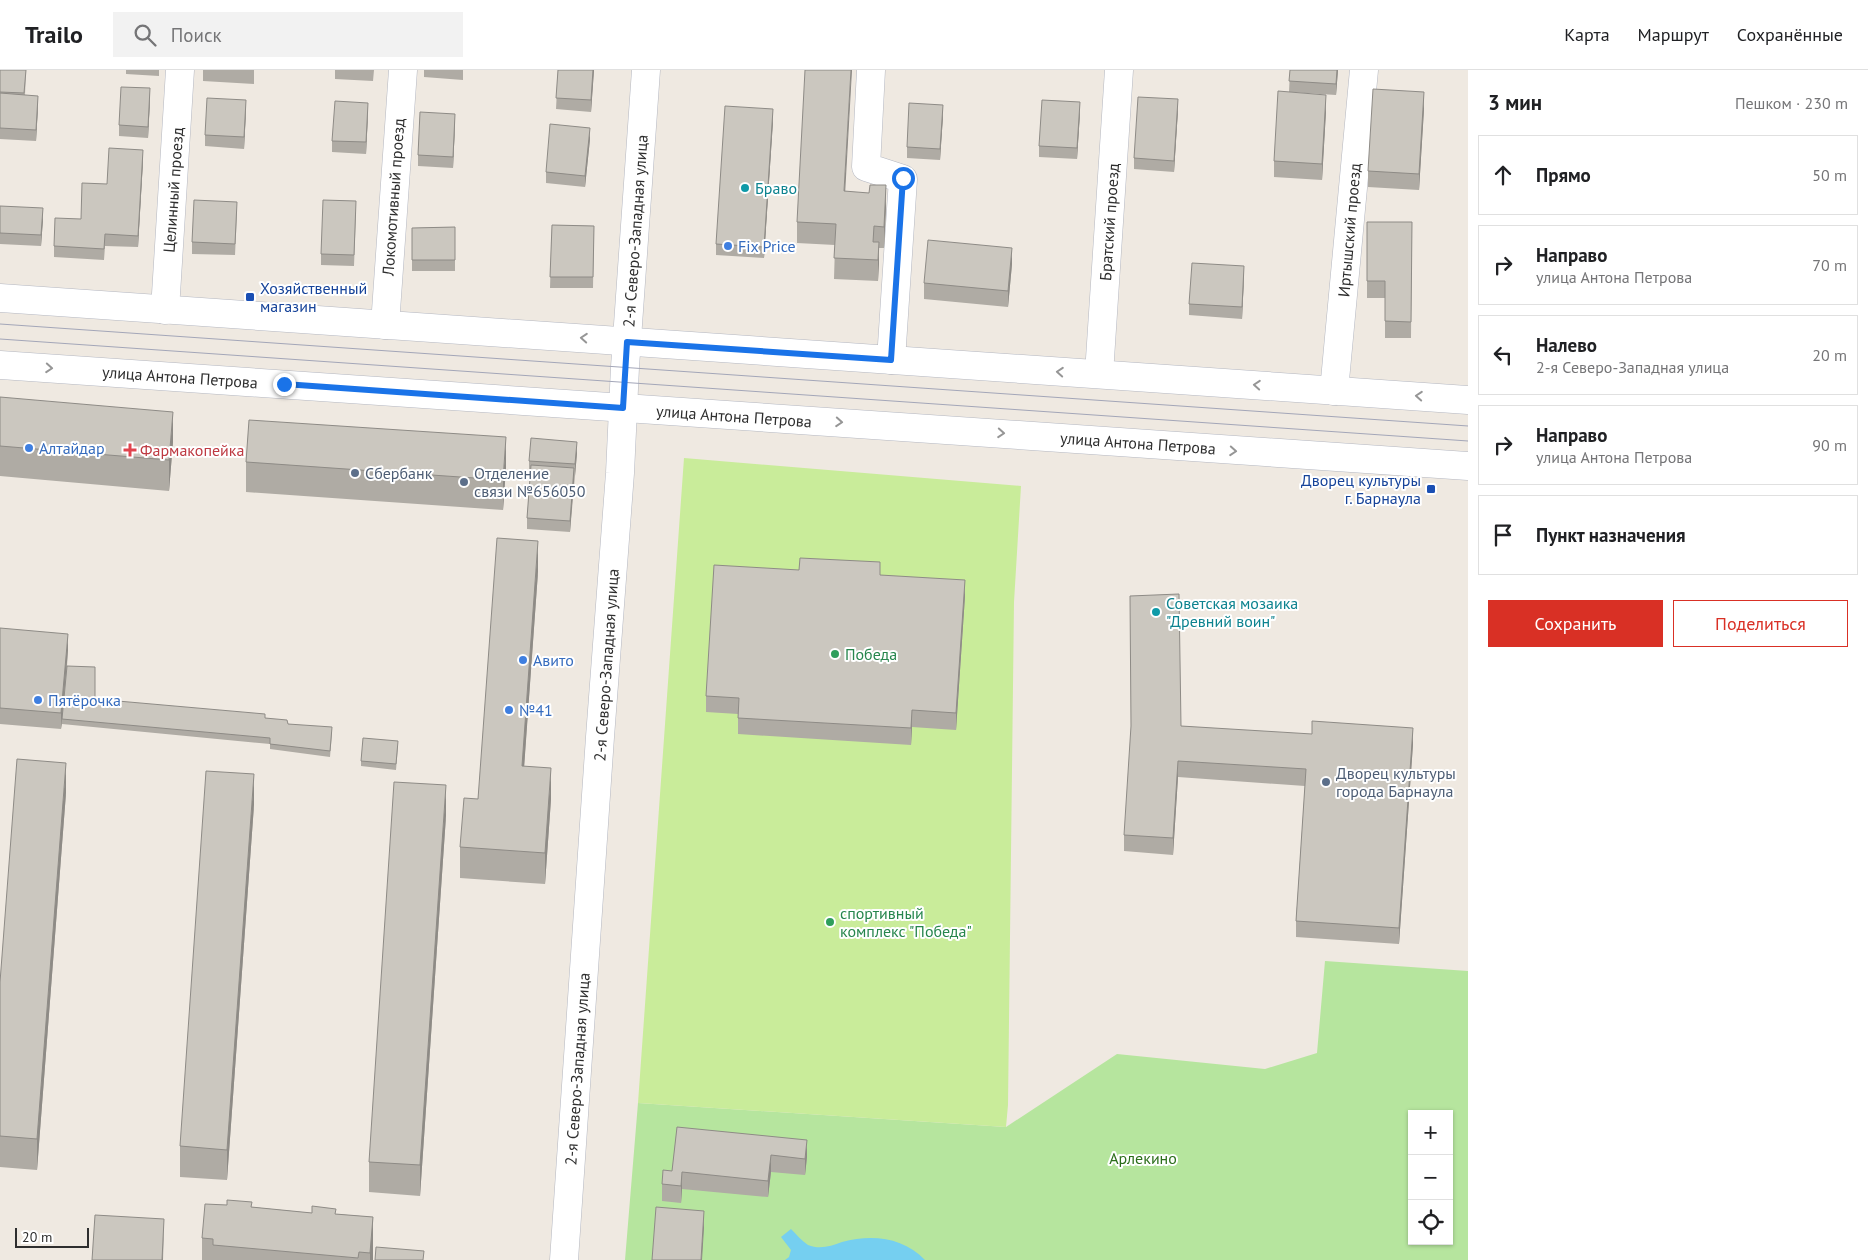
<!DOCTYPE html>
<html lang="ru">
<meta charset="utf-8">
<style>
:root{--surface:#fff;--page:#f2f2f2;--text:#202124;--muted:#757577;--line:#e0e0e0;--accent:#d93025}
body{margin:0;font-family:"PT Sans",sans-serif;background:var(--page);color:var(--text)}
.controls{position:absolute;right:15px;bottom:15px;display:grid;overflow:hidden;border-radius:0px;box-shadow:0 1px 4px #0004}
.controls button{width:45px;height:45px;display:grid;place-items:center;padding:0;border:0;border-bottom:1px solid var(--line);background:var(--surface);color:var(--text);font:25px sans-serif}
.scale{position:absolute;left:15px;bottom:12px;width:74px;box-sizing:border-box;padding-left:5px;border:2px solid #2e2e2e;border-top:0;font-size:14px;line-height:18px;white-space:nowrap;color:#2e2e2e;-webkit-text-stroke:4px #fff;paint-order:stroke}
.stop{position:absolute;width:15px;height:15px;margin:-11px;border:4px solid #1a73e8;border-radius:50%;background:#fff}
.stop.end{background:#1a73e8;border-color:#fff;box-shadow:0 1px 5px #0008}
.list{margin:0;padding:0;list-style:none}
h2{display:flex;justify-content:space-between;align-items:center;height:65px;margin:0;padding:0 20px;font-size:21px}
h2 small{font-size:16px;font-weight:400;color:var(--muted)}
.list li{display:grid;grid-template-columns:32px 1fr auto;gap:15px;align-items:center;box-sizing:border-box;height:80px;margin:0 10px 10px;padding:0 10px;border:1px solid var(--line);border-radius:0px}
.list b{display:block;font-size:19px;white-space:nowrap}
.list p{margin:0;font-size:16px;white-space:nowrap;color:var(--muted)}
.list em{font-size:16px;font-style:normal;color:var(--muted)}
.actions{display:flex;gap:10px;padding:15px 20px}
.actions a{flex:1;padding:11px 0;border:1px solid var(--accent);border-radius:0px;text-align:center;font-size:18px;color:var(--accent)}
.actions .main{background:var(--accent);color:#fff}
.icon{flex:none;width:28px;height:28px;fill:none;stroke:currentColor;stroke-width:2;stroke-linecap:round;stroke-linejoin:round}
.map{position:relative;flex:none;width:1468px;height:1190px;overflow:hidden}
header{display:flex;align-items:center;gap:30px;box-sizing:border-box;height:70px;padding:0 25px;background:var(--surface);border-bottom:1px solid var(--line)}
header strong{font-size:24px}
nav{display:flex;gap:28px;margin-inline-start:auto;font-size:18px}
.search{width:350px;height:45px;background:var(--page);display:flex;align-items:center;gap:12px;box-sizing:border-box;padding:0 18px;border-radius:0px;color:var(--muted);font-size:19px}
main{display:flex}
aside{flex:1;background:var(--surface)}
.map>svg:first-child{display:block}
.green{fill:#b6e59e;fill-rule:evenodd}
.pitch{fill:#c9ec9a}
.water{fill:#75cff0}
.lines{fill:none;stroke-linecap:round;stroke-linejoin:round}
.minor-casing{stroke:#b4b7c1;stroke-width:29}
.secondary-casing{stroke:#b4b7c1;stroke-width:29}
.minor{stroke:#fff;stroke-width:28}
.secondary{stroke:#fff;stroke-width:28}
.tram{stroke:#a3a6b8;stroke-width:1}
.wall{fill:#afaba4}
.shaded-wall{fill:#8e8b86}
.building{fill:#cbc7bf;stroke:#8e8b86}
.oneway{stroke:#969696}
.route{stroke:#1a73e8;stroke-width:6}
.culture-dot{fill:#0f9aa8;stroke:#fff;stroke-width:2}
.shop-dot{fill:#3f7fe0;stroke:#fff;stroke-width:2}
.transit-dot{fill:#1a4fb4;stroke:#fff;stroke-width:2}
.health-dot{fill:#e0444e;stroke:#fff;stroke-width:2}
.service-dot{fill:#5c6f8a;stroke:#fff;stroke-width:2}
.leisure-dot{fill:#2e9e5b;stroke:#fff;stroke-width:2}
.labels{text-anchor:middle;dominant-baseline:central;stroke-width:4;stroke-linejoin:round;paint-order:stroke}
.culture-label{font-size:16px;fill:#0d838f;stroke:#fff;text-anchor:start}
.street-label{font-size:16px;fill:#2e2e2e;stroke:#fff}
.shop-label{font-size:16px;fill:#366cbe;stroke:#fff;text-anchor:start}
.transit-label{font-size:16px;fill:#164399;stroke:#fff;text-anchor:start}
.health-label{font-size:16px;fill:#be3a42;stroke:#fff;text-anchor:start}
.service-label{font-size:16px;fill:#4e5e75;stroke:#fff;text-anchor:start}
.leisure-label{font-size:16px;fill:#27864d;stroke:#fff;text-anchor:start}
.park-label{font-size:16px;fill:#2c6e1b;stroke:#fff}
</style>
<header>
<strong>Trailo</strong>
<div class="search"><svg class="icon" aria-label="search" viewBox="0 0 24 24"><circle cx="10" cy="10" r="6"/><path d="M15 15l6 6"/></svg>Поиск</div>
<nav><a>Карта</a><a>Маршрут</a><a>Сохранённые</a></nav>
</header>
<main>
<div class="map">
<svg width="1468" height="1190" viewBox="0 0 1468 1190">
<rect width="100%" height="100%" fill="#efe9e1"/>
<path class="green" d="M1325,891L1468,901V1190H625L638,1033L1006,1057L1117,984L1265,999L1317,983ZM1412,1044H1449V1171H1412Z"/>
<path class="pitch" d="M684,388L1021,416L1014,532L1008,1035L1006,1057L638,1033Z"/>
<path class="water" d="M791,1159C796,1164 802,1171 808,1175C820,1180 831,1176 842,1172C872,1164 903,1167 925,1190H785L789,1187L791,1180L781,1167Z"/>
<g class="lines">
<g class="minor-casing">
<path id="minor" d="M871,0L866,97L903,109L891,290
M165,240L180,0
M385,255L403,0
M1099,304L1119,0
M1334,321L1364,0
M564,1190L600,667L620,403L625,297L646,0"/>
</g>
<g class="secondary-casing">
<path id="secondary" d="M0,228L1468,330
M0,295L1468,396"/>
</g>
<use href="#minor" class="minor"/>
<use href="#secondary" class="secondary"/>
<path class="tram" d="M0,254L1468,356
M0,269L1468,371"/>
</g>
<path class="wall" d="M0,0H26L25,25L38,37L36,71L0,69Z
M126,0H159V6L126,4Z
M203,0H254V14L203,11Z
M335,0H374L373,11L335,9Z
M424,0H463V10L424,7Z
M558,0H594L591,42L556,39Z
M1290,0H1338L1336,25L1289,22Z
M150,30L148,68L119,66V55Z
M1424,39L1419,120L1368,117V101Z
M1178,40L1174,102L1134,99V88Z
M246,41L244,79L205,76V65Z
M1326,41L1322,110L1274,107V91Z
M1080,43L1077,89L1039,87V76Z
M368,44L366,84L332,82V71Z
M943,46L940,90L907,88V77Z
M773,51L764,188L716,185V174Z
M455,55L453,98L418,96V85Z
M590,69L585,117L546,113V102Z
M143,91L138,177L105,176L104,190L54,187V176L81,149L107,114Z
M845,121L886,137L884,178H879L878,211L834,209L835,175L797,173V152Z
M0,136L43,149L41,176L0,174Z
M356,142L354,196L321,195V184Z
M237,143L235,185L192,184V172Z
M1367,152H1412L1411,268H1385V228H1367Z
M552,155L594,156L593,218H550Z
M455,157V201H412V158Z
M1012,194L1008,237L924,229V213Z
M1244,207L1242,249L1189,245V234Z
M0,327L173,372L169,421L0,406Z
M577,383L570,462L527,459V448L531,402H529V391Z
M246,392L506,398L503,440L246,422Z
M538,502L524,696L551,729L545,814L460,808V777L478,729Z
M880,505L965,526L956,660L912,657L911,675L738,664V644L706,642V626Z
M0,558L68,580L67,596L95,629L265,648L288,654L332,663L330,687L270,679V674L62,654L61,659L0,654Z
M1181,656L1413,674L1399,874L1296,867V851L1305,716L1178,707L1173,785L1124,781V765Z
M398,676L396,700L361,696V691Z
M66,723L37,1100L0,1097V912Z
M254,735L227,1110L180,1107V1076Z
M446,746L420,1126L369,1122V1092Z
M677,1057L807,1087L805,1105L771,1102L768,1127L682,1119L681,1133L662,1131V1114L672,1101Z
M252,1137L312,1143L336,1144L373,1147V1190H202V1168Z"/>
<path class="shaded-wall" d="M593,0H594L591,42V30Z
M851,0H852L844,143V121Z
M1337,0H1338L1336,25V14Z
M150,18V30L148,68V57Z
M1424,22V39L1419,120V104Z
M1326,25V41L1322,110V94Z
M38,26V37L36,71V60Z
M1178,29V40L1174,102V91Z
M246,30V41L244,79V67Z
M1080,32V43L1077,89V78Z
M368,33V44L366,84V72Z
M943,35V46L940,90V79Z
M773,39V51L764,188V177Z
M455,44V55L453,98V87Z
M590,58V69L585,117V106Z
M143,80V91L138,177V166Z
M886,115V137L884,178V157Z
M43,138V149L41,176V165Z
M879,172V194L878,211V190Z
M1012,178V194L1008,237V221Z
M1244,196V207L1242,249V237Z
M173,342V372L169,421V390Z
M506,367V398L503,440V410Z
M577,372V383L575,406V394Z
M574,398V409L570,462V451Z
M538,471V502L522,727V696Z
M965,510V526L956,660V643Z
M68,564V580L61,659V643Z
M912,640V657L911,675V658Z
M1413,658V674L1399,874V858Z
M1178,691V707L1173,785V768Z
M66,693V723L37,1100V1069Z
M551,698V729L545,814V783Z
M254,704V735L227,1110V1080Z
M446,715V746L420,1126V1095Z
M807,1070V1087L805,1105V1089Z
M771,1085V1102L768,1127V1111Z
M682,1102V1119L681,1133V1116Z
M704,1141V1158L702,1190H701Z
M373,1147V1190H370V1183Z
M164,1149L163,1190H162Z"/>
<path class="building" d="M0,0H26L24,23L0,22Z
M558,0H593L591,30L556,28Z
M805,0H851L844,121L869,123L870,115H886L884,157L874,156L873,172H879L878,190L834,188L836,154L797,152Z
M1290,0H1337L1336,14L1289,11Z
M121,17L150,18L148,57L119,55Z
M1373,19L1424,22L1419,104L1368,101Z
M1278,21L1326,25L1322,94L1274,91Z
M0,23L38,26L36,60L0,58Z
M1138,27L1178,29L1174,91L1134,88Z
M207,28L246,30L244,67L205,65Z
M1042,30L1080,32L1077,78L1039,76Z
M335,31L368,33L366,72L332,71Z
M909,33L943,35L940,79L907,77Z
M725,36L773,39L764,177L716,174Z
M420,42L455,44L453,87L418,85Z
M550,54L590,58L585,106L546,102Z
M109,78L143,80L138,166L105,164L104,179L54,176L55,148L81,149L82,113L107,114Z
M194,130L237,132L235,174L192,172Z
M323,130L356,131L354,185L321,184Z
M0,136L43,138L41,165L0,163Z
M1367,152H1412L1411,252L1385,251V211H1367Z
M552,155L594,156L593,207H550Z
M455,157V190H412V158Z
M928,170L1012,178L1008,221L924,213Z
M1192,193L1244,196L1242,237L1189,234Z
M0,327L173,342L169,390L0,376Z
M249,350L506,367L503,410L246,392Z
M531,368L577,372L575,394L529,391Z
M531,395L574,398L570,451L527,448Z
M497,468L538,471L522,696L551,698L545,783L460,777L464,728L478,729Z
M800,488L880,492V505L965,510L956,643L912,640L911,658L738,648L739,628L706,626L714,495L799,500Z
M1179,524L1181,656L1312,664V651L1413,658L1399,858L1296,851L1306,699L1178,691L1173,768L1124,765L1131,656L1130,526Z
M0,558L68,564L61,643L0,638Z
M67,596L95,597V629L265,644V648L287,650L288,654L332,657L330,681L270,674V668L62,649Z
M363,668L398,671L396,694L361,691Z
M17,689L66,693L37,1069L0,1066V912Z
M206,701L254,704L227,1080L180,1076Z
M394,712L446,715L420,1095L369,1092Z
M677,1057L807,1070L805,1089L771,1085L768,1111L682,1102L681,1116L662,1114L663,1100L672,1101Z
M227,1130L252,1132L251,1137L312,1143V1136L336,1139L335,1144L373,1147L370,1183L359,1182L358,1188L213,1175V1169L202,1168L205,1134L227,1135Z
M656,1137L704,1141L701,1190H652Z
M95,1145L164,1149L162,1190H92Z
M376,1177L424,1181L423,1190H375Z"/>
<defs><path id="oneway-chevron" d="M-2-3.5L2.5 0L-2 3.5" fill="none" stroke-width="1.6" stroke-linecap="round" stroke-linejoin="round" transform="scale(1.25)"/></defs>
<g class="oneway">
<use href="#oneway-chevron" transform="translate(584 268) rotate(-176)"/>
<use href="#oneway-chevron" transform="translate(49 298) rotate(4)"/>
<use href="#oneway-chevron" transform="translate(1060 302) rotate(-176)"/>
<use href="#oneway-chevron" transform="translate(1257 315) rotate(-176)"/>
<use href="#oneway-chevron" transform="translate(1419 326) rotate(-176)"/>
<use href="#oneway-chevron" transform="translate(839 352) rotate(4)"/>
<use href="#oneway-chevron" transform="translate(1001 363) rotate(4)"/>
<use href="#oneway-chevron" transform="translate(1233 381) rotate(4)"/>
</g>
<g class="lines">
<path class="route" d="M284,314L623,338L627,272L891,290L903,108"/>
</g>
<g class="culture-dot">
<circle cx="745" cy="118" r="5"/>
<circle cx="1156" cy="542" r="5"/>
</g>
<g class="shop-dot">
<circle cx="728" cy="176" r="5"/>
<circle cx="29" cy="378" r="5"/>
<circle cx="523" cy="590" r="5"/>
<circle cx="38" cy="630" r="5"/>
<circle cx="509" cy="640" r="5"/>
</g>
<g class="transit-dot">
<rect x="245" y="222" width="10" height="10" rx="2.5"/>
<rect x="1426" y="414" width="10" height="10" rx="2.5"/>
</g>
<path class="health-dot" d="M127.5 372.5h5v5h5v5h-5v5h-5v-5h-5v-5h5z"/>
<g class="service-dot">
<circle cx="355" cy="403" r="5"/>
<circle cx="464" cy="412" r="5"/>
<circle cx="1326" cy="712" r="5"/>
</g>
<g class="leisure-dot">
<circle cx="835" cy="584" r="5"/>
<circle cx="830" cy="852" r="5"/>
</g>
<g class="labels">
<g class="culture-label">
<text x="755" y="118">Браво</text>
<text x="1166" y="533">Советская мозаика<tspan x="1166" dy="18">"Древний воин"</tspan></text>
</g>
<g class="street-label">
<text transform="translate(173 120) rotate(-86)">Целинный проезд</text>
<text transform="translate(393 127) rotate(-86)">Локомотивный проезд</text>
<text transform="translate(1109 152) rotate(-86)">Братский проезд</text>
<text transform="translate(1349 160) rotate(-85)">Иртышский проезд</text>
<text transform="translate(635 161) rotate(-86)">2-я Северо-Западная улица</text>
<text transform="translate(180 307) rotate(4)">улица Антона Петрова</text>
<text transform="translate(734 346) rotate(4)">улица Антона Петрова</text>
<text transform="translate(1138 373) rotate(4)">улица Антона Петрова</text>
<text transform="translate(606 595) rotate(-86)">2-я Северо-Западная улица</text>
<text transform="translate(577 999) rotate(-86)">2-я Северо-Западная улица</text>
</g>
<g class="shop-label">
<text x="738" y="176">Fix Price</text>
<text x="39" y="378">Алтайдар</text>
<text x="533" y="590">Авито</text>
<text x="48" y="630">Пятёрочка</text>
<text x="519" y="640">№41</text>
</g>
<g class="transit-label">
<text x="260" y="218">Хозяйственный<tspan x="260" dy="18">магазин</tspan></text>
<text x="1421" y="410" text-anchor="end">Дворец культуры<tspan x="1421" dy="18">г. Барнаула</tspan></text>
</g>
<g class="health-label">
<text x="140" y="380">Фармакопейка</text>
</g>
<g class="service-label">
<text x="365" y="403">Сбербанк</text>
<text x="474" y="403">Отделение<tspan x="474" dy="18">связи №656050</tspan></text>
<text x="1336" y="703">Дворец культуры<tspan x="1336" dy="18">города Барнаула</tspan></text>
</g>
<g class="leisure-label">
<text x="845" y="584">Победа</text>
<text x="840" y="843">спортивный<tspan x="840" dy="18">комплекс "Победа"</tspan></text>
</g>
<g class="park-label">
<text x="1143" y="1088">Арлекино</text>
</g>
</g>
</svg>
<div class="controls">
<button>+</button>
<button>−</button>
<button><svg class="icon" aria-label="locate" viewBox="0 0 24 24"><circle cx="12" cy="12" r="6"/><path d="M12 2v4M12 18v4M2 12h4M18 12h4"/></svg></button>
</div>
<div class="scale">20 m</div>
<div class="stop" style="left:903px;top:108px"></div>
<div class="stop end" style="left:284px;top:314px"></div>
</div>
<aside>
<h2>3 мин<small>Пешком · 230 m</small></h2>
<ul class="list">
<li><svg class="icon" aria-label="ahead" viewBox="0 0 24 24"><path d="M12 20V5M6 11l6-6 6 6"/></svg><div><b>Прямо</b></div><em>50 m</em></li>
<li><svg class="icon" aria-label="right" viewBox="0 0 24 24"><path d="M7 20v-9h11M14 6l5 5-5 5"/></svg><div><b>Направо</b><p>улица Антона Петрова</p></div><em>70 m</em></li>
<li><svg class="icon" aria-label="left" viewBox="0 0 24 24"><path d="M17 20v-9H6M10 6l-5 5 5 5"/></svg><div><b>Налево</b><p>2-я Северо-Западная улица</p></div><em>20 m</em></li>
<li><svg class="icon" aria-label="right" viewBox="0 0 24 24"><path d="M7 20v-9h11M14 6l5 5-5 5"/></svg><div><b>Направо</b><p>улица Антона Петрова</p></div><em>90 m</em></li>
<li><svg class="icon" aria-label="arrive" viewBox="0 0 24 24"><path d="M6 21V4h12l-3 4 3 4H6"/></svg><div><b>Пункт назначения</b></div></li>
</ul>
<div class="actions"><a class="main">Сохранить</a><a>Поделиться</a></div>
</aside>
</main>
